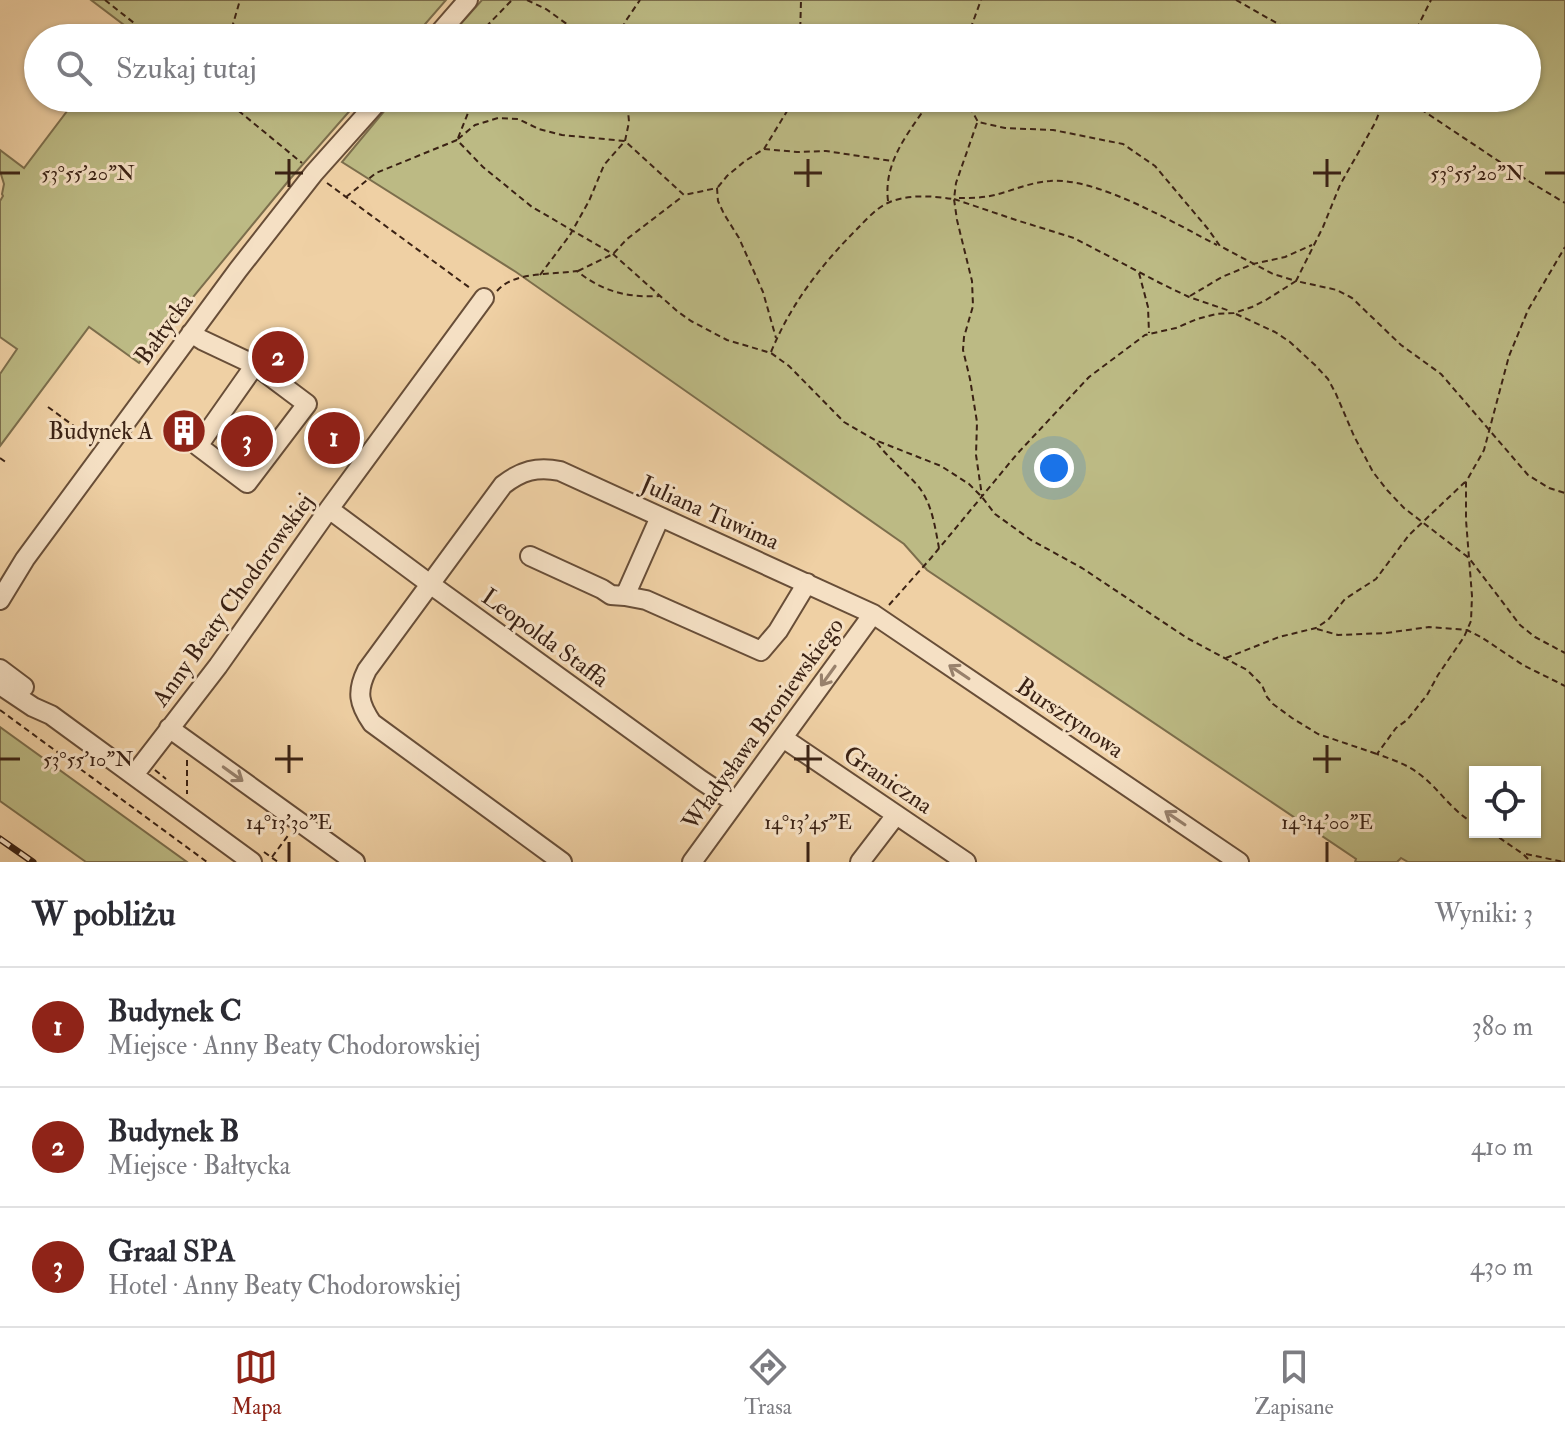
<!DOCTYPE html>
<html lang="pl">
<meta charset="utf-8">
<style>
:root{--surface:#fff;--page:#f7f7f7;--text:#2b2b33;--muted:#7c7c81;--line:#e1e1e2;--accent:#8f2418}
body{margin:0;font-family:"IM FELL Double Pica",serif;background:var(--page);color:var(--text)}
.controls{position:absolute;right:24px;bottom:24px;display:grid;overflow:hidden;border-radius:0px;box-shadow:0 2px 6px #0004}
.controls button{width:72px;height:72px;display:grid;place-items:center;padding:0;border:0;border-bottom:2px solid var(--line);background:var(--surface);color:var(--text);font:40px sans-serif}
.you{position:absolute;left:1054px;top:468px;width:28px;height:28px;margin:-20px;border:6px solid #fff;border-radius:50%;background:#1a73e8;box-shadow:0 0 0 12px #1a73e833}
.badge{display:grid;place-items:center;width:52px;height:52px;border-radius:50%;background:var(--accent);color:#fff;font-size:26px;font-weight:700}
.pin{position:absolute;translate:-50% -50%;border:4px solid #fff;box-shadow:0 2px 8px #0006}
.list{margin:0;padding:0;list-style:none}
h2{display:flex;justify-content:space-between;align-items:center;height:104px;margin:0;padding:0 32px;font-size:34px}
h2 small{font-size:26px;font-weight:400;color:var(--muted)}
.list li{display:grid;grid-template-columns:52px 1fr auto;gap:24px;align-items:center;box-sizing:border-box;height:120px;padding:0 32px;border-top:2px solid var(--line)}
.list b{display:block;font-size:30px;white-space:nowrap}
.list p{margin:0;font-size:26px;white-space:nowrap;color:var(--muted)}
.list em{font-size:26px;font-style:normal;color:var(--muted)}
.icon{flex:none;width:44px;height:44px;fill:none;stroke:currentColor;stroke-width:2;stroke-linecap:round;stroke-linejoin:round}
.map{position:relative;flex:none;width:1565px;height:862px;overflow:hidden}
.search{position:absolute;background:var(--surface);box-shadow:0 2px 6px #0004;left:24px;right:24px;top:24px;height:88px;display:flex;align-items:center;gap:20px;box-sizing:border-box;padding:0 28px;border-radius:44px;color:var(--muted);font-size:30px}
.sheet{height:464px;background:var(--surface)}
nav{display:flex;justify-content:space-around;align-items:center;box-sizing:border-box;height:112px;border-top:2px solid var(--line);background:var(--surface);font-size:22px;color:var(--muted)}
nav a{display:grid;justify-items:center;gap:4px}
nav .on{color:var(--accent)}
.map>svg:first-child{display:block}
.green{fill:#bcba84;stroke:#7c6e4c;stroke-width:2;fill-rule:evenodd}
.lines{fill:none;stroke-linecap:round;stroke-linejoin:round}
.minor-casing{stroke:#684e38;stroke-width:22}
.path{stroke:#3b2214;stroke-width:2;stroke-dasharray:6 4;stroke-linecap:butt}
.minor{stroke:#f5e0c4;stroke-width:18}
.rail-casing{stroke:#3b2214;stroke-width:7}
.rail{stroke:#f5e0c4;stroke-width:4;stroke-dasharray:12;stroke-linecap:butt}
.oneway{stroke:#98816c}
.ticks{fill:none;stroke:#3b2214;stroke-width:3}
.labels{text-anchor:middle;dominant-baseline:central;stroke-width:6;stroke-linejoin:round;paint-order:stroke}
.street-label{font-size:24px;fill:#3b2214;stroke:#f5e0c4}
.poi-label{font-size:24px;fill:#3b2214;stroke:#f5e0c4;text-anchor:end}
.ticks-label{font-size:20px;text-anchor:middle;fill:#3b2214;stroke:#f5e0c4;stroke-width:6;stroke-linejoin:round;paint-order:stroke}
</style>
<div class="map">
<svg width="1565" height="862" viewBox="0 0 1565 862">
<rect width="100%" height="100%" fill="#efd0a4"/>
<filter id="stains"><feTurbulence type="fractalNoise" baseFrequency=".0025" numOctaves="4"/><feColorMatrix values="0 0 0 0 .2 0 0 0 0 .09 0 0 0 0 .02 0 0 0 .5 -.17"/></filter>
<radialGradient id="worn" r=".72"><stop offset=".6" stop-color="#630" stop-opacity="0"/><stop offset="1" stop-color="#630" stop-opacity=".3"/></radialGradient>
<path class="green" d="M91,0H446L413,38H121L128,28Z
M482,0H1565V862H1408L1401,858L1397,862H1355L1356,859L927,570L904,544L516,272L342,162L395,98H1527V38H448ZM1535,772V832H1475V772Z
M77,98H361L290,179L139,363L89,327L0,446V374L17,349L0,337V201L3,196L2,194L4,184L0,171V150L24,168Z
M0,727L187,862H86L0,801Z"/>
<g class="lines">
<g class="minor-casing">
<path id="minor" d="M435,38L468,0
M191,333L202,340L255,365L307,404L247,483L198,446L255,365
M329,509L430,584L701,780L734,802
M530,556L602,589L611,595L625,596L660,517
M625,596L646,600L761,651L778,631L807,583
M0,600L25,559L238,270L314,173L381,98
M0,669L24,687
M0,685L33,707L51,715L252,862
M169,728L355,862
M783,738L966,862
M134,775L218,666L329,509L484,298
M562,862L372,723C359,704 356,692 367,670L503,485C521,471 537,466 560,471L873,614L1239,862
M692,862L873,614
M860,862L896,815"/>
</g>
<path class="path" d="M105,0L153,38
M527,0L546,9L586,38
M1236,0L1303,38
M469,25L479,34V38
M479,34L512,0
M229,38L240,0
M618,38L625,22L640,0
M800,38L801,0
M967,38L981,0
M1412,38L1431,0
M223,98L302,163
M965,98L978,122L1005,128L1053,130L1123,144L1155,166L1208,229L1220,246L1273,274L1296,281L1323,227L1340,185L1375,123L1385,98
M1404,98L1530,182L1565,203
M977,123L956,183L954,199L957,220L972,281L973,306L964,337L963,350L970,379L977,422L976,455L982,496
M458,138L474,98
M458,139L475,125L498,118L518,119L539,129L562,135L625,141L684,195L717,188L718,201L724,214L739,238L763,292L776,338
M764,149L797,152L826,151L892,161
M327,183L470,288
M718,187L727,176L745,161L764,149L795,98
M346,197L376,173L457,140L483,167L532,207L613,254L677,311L691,321L727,340L771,353L789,366L844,422L875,440L941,466L969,484L982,497L995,514L1031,540L1082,568L1187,638L1247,670L1262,685L1267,697L1273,704L1292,718L1318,734L1377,754
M959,198C969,198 980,198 990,196C1010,192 1030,182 1050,181C1097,177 1174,223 1217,245
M954,199L1016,220L1074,238L1160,283L1189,297L1230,311
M888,201C883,160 911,130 932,98
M578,271L613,254L627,239L683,196
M1139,273L1148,307L1149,333
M540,275L570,235L589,201L604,165L625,141L629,122L627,98
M497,291C514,271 552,275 577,271C601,291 628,298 659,296
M1190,296L1222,277L1253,264L1285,257L1312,245
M1236,314L1275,332L1290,342L1315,365L1328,379L1336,394L1354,436L1373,472L1387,490L1404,508L1469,558L1520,625L1535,637L1565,653
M771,352C791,304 820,266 857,229C866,220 877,207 890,202C910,194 933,196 953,199
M48,407L93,440
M877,443C889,459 905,471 918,486C932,503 935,527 939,548
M0,458L7,463
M889,605L931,558L1017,454L1089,377L1145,335L1176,328L1197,319L1216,314L1234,313L1252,307L1266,300L1296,281L1337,290L1352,298L1401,345L1441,374L1528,475L1549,488L1565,493
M1317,629L1338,635L1386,633L1429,627L1467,630L1481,637L1523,665L1565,686
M1226,658L1279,637L1316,628L1328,620L1345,599L1376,579L1409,535L1465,482
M0,710L207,862
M187,760V794
M155,770L166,779
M1475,824C1450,810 1439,788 1418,773C1406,764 1391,759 1377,754L1396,728L1407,720L1427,695L1438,675L1464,637L1471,621L1472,596L1466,520V482L1484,450L1509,356L1528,310L1565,247
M1491,832L1523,854L1531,862
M264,852L278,862
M1526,854L1564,862
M272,857L290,833"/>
<use href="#minor" class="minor"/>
<g class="rail-casing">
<path id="rail" d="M0,839L33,862"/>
</g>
<use href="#rail" class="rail"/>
</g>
<defs><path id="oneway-shaft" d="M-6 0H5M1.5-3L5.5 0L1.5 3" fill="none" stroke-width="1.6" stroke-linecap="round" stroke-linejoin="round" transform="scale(2)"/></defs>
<g class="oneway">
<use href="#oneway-shaft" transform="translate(959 672) rotate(-146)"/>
<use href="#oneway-shaft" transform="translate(828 676) rotate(126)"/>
<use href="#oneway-shaft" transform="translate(233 774) rotate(36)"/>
<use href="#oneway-shaft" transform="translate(1175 818) rotate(-146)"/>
</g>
<path class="ticks" d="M289,159V187M808,159V187M1327,159V187M0,173H20M275,173H303M794,173H822M1313,173H1341M1545,173H1565M289,745V773M808,745V773M1327,745V773M0,759H20M275,759H303M794,759H822M1313,759H1341M289,842V862M808,842V862M1327,842V862"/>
<defs>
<g id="building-disc" transform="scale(2.3)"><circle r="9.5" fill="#8f2418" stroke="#f5e0c4"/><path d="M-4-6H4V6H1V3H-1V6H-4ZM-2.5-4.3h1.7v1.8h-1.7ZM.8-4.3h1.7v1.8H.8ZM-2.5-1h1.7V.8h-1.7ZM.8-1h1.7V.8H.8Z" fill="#fff"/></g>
</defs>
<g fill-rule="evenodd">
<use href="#building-disc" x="184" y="431"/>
</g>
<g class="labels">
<g class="street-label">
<text transform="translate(164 329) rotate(-54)">Bałtycka</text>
<text transform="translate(710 513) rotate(24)">Juliana Tuwima</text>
<text transform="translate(233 600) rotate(-54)">Anny Beaty Chodorowskiej</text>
<text transform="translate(545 638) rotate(36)">Leopolda Staffa</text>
<text transform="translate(1070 718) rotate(34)">Bursztynowa</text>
<text transform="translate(763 724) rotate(-54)">Władysława Broniewskiego</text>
<text transform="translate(888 780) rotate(34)">Graniczna</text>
</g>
<g class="poi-label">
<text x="153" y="431">Budynek A</text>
</g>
</g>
<g class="ticks-label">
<text x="88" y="180">53°55'20"N</text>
<text x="1477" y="180">53°55'20"N</text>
<text x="88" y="766">53°55'10"N</text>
<text x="289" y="829">14°13'30"E</text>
<text x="808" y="829">14°13'45"E</text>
<text x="1327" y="829">14°14'00"E</text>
</g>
<rect width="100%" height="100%" filter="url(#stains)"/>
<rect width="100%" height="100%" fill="url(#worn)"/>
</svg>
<div class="controls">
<button><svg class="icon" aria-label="locate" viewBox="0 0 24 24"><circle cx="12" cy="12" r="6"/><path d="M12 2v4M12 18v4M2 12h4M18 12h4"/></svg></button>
</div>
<div class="you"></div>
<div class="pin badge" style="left:334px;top:438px">1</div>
<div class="pin badge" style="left:278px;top:357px">2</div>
<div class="pin badge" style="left:247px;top:441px">3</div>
<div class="search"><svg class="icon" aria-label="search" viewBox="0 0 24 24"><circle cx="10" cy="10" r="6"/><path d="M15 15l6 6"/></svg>Szukaj tutaj</div>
</div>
<section class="sheet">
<h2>W pobliżu<small>Wyniki: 3</small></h2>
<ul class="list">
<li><span class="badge">1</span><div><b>Budynek C</b><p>Miejsce · Anny Beaty Chodorowskiej</p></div><em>380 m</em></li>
<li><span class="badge">2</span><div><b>Budynek B</b><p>Miejsce · Bałtycka</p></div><em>410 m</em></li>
<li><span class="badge">3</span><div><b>Graal SPA</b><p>Hotel · Anny Beaty Chodorowskiej</p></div><em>430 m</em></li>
</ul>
</section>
<nav>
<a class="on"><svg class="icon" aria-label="map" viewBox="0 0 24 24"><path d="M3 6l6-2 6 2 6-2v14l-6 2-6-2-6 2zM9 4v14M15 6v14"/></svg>Mapa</a>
<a><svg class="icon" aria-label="directions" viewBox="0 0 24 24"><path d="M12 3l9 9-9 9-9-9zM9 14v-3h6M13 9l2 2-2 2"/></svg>Trasa</a>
<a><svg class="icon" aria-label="saved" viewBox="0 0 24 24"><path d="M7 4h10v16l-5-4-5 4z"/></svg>Zapisane</a>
</nav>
